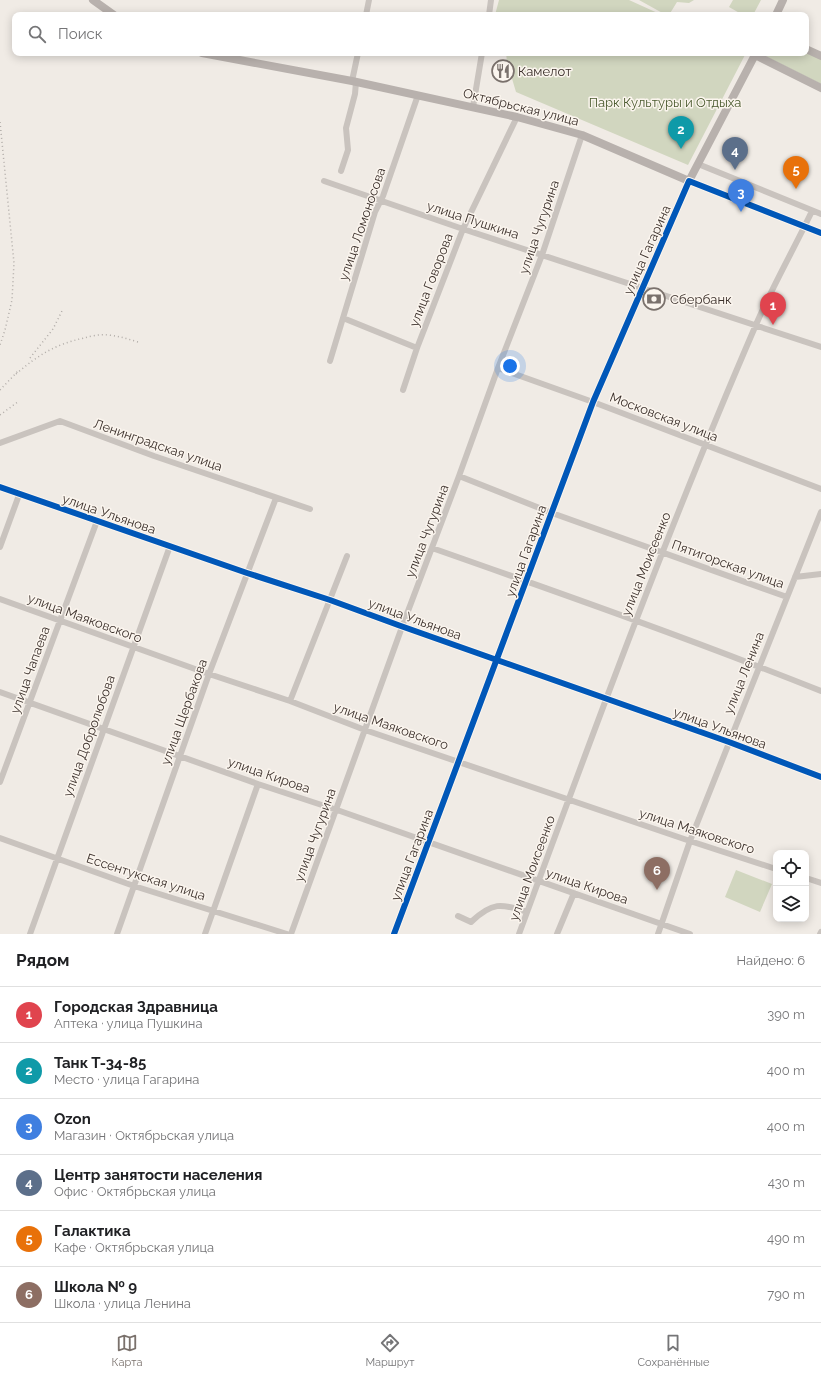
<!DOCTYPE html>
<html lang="ru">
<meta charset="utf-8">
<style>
:root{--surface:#fff;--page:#f6f6f6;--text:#202124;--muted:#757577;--line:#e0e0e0;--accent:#7a716c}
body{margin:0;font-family:Raleway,sans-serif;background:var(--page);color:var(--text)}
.controls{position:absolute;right:12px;bottom:12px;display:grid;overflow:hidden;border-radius:8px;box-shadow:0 2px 10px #0003}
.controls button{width:36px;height:36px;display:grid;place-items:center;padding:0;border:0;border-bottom:1px solid var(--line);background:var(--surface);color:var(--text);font:20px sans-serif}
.you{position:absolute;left:510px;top:366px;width:14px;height:14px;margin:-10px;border:3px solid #fff;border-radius:50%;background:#1a73e8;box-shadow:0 0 0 6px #1a73e833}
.badge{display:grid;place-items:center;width:26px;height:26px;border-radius:50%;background:var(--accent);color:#fff;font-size:13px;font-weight:700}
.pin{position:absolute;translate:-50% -33px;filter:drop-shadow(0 1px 2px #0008)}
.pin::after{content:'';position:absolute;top:21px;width:14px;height:12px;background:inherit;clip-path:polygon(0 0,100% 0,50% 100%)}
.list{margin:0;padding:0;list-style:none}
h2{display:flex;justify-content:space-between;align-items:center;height:52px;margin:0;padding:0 16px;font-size:17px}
h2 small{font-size:13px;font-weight:400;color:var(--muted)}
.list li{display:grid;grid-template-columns:26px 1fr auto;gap:12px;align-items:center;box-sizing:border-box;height:56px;padding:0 16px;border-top:1px solid var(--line)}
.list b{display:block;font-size:15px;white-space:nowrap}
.list p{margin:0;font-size:13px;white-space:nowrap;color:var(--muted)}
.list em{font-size:13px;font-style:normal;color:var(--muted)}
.icon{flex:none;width:22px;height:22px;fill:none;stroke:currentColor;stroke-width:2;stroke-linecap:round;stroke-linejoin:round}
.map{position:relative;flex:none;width:821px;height:934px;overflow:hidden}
.search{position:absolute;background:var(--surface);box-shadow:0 2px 10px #0003;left:12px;right:12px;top:12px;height:44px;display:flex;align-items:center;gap:10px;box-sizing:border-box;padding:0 14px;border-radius:8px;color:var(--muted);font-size:15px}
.sheet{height:388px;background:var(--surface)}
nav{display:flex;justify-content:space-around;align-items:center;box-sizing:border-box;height:56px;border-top:1px solid var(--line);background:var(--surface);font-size:11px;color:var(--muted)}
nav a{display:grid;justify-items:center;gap:2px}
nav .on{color:var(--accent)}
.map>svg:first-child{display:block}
.green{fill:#d1d6bf}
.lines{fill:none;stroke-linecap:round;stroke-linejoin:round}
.minor{stroke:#c9c3be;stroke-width:6}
.major{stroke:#b8b1ad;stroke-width:8}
.rail{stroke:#b1aca8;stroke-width:1.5;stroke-dasharray:1 3;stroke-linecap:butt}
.cycleway-casing{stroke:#fbf5ee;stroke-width:8}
.cycleway{stroke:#0057b8;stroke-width:6}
.labels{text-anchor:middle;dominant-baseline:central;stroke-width:3;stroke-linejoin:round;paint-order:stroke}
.poi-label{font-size:13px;fill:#3b302b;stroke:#fbf5ee;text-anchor:start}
.park-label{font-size:13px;fill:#4a5a2e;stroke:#fbf5ee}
.street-label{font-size:13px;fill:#3b302b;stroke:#fbf5ee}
</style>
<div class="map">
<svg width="821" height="934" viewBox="0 0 821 934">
<rect width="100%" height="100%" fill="#f0ebe5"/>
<path class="green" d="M499,0H629L662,15H495Z
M639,0H694L689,3L677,2L669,15H666Z
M733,0H761L753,15H743L729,7Z
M506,53H746L688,165L516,92L507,62Z
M764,53H806L821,59V84L763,55Z
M736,870L772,884L760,912L725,897Z"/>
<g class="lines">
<path class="minor" d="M366,15L369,0
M489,15L491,0
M352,81L358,53
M473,107L482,53
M698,164L821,214
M341,171L348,150L346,128L355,94L356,82
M324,181L463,229L821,347
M343,318L417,348
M330,361L375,212L383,196L418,95
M498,368L593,402L821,489
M403,390L417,348L463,229L517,117
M0,443L60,421L154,456L310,509
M459,476L552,513L787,597
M0,487L247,573L330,600L398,625L729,742L821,777
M0,547L19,495
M432,548C563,594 693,640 821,691
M795,577L821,574
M0,599L209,674L290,701L365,730L690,841L776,869
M0,692L258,784L340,811L690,934
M290,701L347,556
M0,782L97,521
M0,838L134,886L287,934
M806,878L821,883
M458,916L471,922C492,902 501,903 527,912
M30,934L170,546
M117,934L209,674L276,498
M205,934L258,784
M291,934L402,627L459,476L498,368L542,255L582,135
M394,934L593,402L689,181L821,233
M519,934C594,730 669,526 755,327C772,287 794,249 812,211
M557,934L574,893
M658,934L690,841L821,512
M820,934L821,932"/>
<path class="major" d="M93,0L114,15
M776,15L783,0
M806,49L821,56
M202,53L352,81L517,117L582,135L689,181L756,53
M755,55L821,88"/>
<path class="rail" d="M0,122L14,263L12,300L5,330L0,345
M30,358L53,329L63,309
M16,374C38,355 56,344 84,338C91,336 100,334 108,335C119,336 128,339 138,342
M0,390L19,370
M0,415L19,401"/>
<g class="cycleway-casing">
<path id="cycleway" d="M0,487L247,573L330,600L398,625L729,742L821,777
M394,934L593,402L689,181L821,233"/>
</g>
<use href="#cycleway" class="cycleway"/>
</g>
<defs>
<g id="restaurant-ring" transform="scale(1.15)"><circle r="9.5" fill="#fbf5ee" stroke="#7a716c" stroke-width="1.5"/><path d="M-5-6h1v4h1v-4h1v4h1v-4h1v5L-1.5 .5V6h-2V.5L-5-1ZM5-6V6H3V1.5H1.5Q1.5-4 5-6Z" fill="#7a716c"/></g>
<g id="bank-ring" transform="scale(1.15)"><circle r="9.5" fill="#fbf5ee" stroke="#7a716c" stroke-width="1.5"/><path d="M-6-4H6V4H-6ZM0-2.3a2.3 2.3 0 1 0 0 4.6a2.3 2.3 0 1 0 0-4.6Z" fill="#7a716c"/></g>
</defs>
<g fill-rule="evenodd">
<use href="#restaurant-ring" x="503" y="71"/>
<use href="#bank-ring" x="654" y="299"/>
</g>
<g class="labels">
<g class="poi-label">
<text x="518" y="71">Камелот</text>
<text x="670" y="299">Сбербанк</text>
</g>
<g class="park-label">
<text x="665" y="102">Парк Культуры и Отдыха</text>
</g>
<g class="street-label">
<text transform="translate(521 107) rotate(14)">Октябрьская улица</text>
<text transform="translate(473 220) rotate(18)">улица Пушкина</text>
<text transform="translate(362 224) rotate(-71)">улица Ломоносова</text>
<text transform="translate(539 227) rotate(-71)">улица Чугурина</text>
<text transform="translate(647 250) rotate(-66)">улица Гагарина</text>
<text transform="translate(431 280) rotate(-69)">улица Говорова</text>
<text transform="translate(664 417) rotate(21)">Московская улица</text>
<text transform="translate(158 445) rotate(19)">Ленинградская улица</text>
<text transform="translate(109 514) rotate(19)">улица Ульянова</text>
<text transform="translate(427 531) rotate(-69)">улица Чугурина</text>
<text transform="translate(526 551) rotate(-70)">улица Гагарина</text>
<text transform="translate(646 564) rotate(-68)">улица Моисеенко</text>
<text transform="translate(728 564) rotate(20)">Пятигорская улица</text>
<text transform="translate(85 618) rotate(20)">улица Маяковского</text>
<text transform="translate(415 619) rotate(20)">улица Ульянова</text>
<text transform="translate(30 670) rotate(-70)">улица Чапаева</text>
<text transform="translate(744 673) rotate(-68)">улица Ленина</text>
<text transform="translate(184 712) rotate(-70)">улица Щербакова</text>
<text transform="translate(391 726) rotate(19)">улица Маяковского</text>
<text transform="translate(720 728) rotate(20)">улица Ульянова</text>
<text transform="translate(89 736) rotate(-70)">улица Добролюбова</text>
<text transform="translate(269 775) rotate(19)">улица Кирова</text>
<text transform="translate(697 831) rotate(18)">улица Маяковского</text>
<text transform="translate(315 835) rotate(-70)">улица Чугурина</text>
<text transform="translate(412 855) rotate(-69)">улица Гагарина</text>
<text transform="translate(532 868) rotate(-70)">улица Моисеенко</text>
<text transform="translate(146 877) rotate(18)">Ессентукская улица</text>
<text transform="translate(587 886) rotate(19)">улица Кирова</text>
</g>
</g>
</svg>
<div class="controls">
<button><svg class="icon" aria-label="locate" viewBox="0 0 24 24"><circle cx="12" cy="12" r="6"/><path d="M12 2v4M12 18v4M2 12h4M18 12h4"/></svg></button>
<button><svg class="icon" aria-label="layers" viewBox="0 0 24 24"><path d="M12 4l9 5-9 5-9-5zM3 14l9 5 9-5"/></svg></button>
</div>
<div class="you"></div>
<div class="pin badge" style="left:773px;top:325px;background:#e0444e">1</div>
<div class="pin badge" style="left:681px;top:149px;background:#0f9aa8">2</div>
<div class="pin badge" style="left:741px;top:212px;background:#3f7fe0">3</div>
<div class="pin badge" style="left:735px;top:170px;background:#5c6f8a">4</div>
<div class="pin badge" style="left:796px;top:189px;background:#e8710a">5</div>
<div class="pin badge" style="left:657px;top:890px;background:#8d6e63">6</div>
<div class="search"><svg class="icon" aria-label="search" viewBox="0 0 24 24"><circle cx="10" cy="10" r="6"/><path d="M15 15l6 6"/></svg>Поиск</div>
</div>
<section class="sheet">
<h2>Рядом<small>Найдено: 6</small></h2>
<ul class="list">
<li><span class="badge" style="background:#e0444e">1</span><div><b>Городская Здравница</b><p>Аптека · улица Пушкина</p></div><em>390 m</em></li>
<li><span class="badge" style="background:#0f9aa8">2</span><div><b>Танк Т-34-85</b><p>Место · улица Гагарина</p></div><em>400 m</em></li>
<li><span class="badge" style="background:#3f7fe0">3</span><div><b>Ozon</b><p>Магазин · Октябрьская улица</p></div><em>400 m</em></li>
<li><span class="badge" style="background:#5c6f8a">4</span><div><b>Центр занятости населения</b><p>Офис · Октябрьская улица</p></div><em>430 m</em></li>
<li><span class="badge" style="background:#e8710a">5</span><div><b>Галактика</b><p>Кафе · Октябрьская улица</p></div><em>490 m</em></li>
<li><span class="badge" style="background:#8d6e63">6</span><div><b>Школа № 9</b><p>Школа · улица Ленина</p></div><em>790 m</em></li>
</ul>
</section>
<nav>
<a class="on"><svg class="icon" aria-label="map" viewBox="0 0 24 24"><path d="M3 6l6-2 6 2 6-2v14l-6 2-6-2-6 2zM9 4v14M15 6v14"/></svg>Карта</a>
<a><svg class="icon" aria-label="directions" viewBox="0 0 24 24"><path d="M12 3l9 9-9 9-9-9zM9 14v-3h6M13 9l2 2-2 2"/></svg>Маршрут</a>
<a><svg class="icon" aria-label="saved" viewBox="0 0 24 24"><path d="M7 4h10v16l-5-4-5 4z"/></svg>Сохранённые</a>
</nav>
